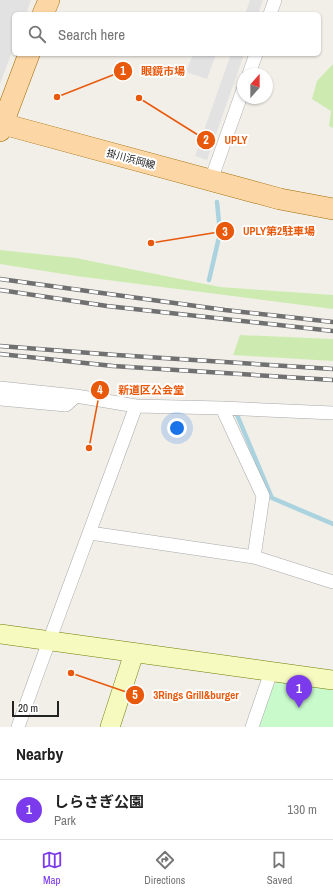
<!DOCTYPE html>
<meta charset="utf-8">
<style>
:root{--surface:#fff;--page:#f6f6f6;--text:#222;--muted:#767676;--line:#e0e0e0;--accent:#7c3aed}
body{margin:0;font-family:"Archivo Narrow","Noto Sans JP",sans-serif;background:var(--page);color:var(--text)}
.compass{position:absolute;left:237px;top:68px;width:36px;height:36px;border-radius:50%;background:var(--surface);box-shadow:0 1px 3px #0004;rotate:21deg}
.scale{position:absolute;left:12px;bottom:10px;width:47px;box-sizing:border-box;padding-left:4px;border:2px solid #222;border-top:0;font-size:11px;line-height:14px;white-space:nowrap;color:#222;-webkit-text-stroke:3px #fff;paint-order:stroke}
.you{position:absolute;left:177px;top:428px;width:14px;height:14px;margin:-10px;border:3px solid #fff;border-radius:50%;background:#1a73e8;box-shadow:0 0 0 6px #1a73e833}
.badge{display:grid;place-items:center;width:26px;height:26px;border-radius:50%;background:var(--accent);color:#fff;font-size:13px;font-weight:700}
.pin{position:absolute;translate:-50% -33px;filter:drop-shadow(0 1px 2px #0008)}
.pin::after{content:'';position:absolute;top:21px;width:14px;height:12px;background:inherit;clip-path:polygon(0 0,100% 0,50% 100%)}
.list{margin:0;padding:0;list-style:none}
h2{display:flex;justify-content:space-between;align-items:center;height:52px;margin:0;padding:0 16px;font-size:17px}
h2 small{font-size:13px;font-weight:400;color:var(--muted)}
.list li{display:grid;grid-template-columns:26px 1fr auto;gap:12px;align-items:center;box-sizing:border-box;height:60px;padding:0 16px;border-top:1px solid var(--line)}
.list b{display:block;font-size:15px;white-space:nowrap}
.list p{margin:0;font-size:13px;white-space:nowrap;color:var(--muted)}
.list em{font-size:13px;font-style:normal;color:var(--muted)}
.icon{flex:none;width:22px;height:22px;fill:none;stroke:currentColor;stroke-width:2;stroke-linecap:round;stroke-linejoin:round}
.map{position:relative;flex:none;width:333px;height:727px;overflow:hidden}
.search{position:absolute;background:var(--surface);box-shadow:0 1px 3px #0004;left:12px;right:12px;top:12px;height:44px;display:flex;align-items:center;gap:10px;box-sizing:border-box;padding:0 14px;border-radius:6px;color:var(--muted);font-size:15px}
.sheet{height:112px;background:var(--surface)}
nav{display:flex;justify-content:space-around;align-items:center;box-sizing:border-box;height:56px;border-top:1px solid var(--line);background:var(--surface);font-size:11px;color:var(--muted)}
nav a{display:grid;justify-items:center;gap:2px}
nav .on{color:var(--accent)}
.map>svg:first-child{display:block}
.grass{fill:#cdebb0}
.park{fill:#c8facc}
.parking{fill:#e2e2e2}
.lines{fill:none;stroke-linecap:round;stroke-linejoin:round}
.stream{stroke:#aad3df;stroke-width:4.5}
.street-casing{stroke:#a9a9a9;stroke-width:14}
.secondary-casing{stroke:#707d05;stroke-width:20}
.primary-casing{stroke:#a06b00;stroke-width:22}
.street{stroke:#fff;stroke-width:13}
.secondary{stroke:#f7fabf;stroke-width:19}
.primary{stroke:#fcd6a4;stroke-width:21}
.rail-casing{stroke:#707070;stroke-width:4.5}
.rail{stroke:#fff;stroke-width:3;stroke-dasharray:9;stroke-linecap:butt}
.labels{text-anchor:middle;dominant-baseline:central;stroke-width:4;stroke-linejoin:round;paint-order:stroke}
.street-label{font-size:10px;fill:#222;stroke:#fff}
.leader{fill:none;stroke:#e8590c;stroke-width:1.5}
.callout-dot{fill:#e8590c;stroke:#fff;stroke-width:1.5}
.mark-label{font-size:12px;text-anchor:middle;font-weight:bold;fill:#fff}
.callout-label{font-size:11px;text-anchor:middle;font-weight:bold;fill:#e8590c;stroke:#fff;stroke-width:4;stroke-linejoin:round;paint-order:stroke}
</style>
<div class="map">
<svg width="333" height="727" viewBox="0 0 333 727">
<rect width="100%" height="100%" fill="#f2efe9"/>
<path class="grass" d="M333,64V128L329,126L331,111L312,99L317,81Z
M0,250L76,258L220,287L333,295V309L76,276L0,264Z
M240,335L333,339V361L233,355Z"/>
<path class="park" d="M278,682L333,690V727H258L272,686Z"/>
<path class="parking" d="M0,0H31L26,14H14V46L0,84Z
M250,0H263L258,14H245Z
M193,54H216L207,79L186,72Z
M231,54H244L207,160L195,156Z"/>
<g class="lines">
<path class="stream" d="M209,280L220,233L217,202
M235,410L272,498L333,524"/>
<g class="street-casing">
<path id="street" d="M270,14L275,0
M249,74L256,54
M211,180L243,90
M0,388L76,396L136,406L222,408L333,413
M0,399L66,405L76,396
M222,408L263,496L254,557
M90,533L254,557L333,582
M18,727C56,620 97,513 136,406
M252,727L271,672"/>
</g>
<g class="secondary-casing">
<path id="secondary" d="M0,634L333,680
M110,727L134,653"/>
</g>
<g class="primary-casing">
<path id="primary" d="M43,14L49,0
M3,124L280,199L333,209
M0,131L29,54"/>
</g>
<use href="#street" class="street"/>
<use href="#secondary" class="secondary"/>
<use href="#primary" class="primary"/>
<g class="rail-casing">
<path id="rail" d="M0,279L225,310L333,322
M0,290L107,306L333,331
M0,346L116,355L333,369
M0,354L113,366L333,380"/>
</g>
<use href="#rail" class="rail"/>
</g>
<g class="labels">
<g class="street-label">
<text transform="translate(131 159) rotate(15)">掛川浜岡線</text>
</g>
</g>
<path class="leader" d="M57 97L123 71M139 98L206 140M151 243L225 231M89 448L100 390M71 673L135 695"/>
<g class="callout-dot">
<circle cx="57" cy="97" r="4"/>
<circle cx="139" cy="98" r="4"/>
<circle cx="151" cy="243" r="4"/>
<circle cx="89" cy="448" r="4"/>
<circle cx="71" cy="673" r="4"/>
<circle cx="123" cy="71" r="10"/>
<circle cx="206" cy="140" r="10"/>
<circle cx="225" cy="231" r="10"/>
<circle cx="100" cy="390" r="10"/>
<circle cx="135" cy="695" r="10"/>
</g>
<g class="mark-label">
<text x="123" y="75">1</text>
<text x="206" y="144">2</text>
<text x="225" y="236">3</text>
<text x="100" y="394">4</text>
<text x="135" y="699">5</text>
</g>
<g class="callout-label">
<text x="163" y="75">眼鏡市場</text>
<text x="236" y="144">UPLY</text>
<text x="279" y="235">UPLY第2駐車場</text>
<text x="151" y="394">新道区公会堂</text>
<text x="196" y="699">3Rings Grill&amp;burger</text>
</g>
</svg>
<svg class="compass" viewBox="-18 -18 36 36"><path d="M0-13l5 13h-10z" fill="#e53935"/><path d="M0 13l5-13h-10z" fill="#767676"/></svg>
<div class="scale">20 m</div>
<div class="you"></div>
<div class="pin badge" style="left:299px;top:708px">1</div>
<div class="search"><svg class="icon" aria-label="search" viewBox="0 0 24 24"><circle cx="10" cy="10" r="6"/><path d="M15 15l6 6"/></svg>Search here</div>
</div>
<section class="sheet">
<h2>Nearby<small></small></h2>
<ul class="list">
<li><span class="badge">1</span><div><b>しらさぎ公園</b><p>Park</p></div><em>130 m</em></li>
</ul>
</section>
<nav>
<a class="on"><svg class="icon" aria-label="map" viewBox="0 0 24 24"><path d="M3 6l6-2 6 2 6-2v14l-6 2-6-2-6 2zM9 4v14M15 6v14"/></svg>Map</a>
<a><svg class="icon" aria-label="directions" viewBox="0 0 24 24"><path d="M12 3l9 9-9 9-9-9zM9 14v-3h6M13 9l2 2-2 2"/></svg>Directions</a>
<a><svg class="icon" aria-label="saved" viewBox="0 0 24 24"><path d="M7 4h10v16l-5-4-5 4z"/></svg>Saved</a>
</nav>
